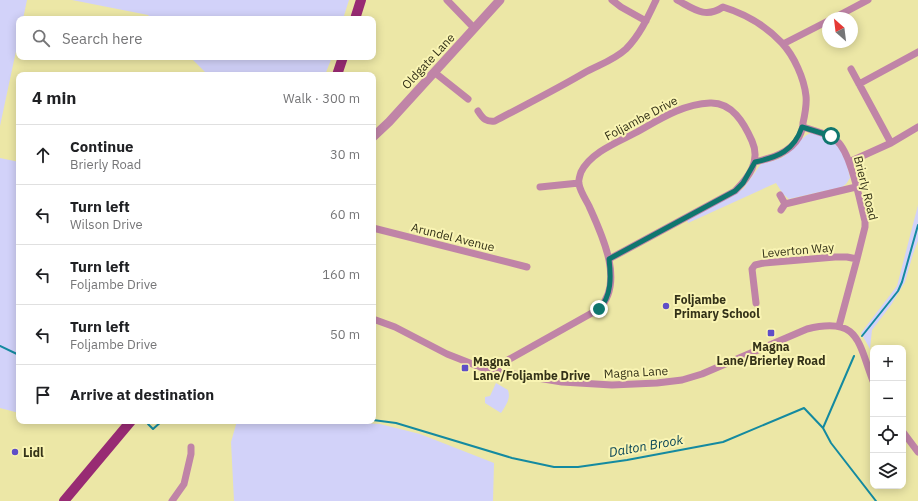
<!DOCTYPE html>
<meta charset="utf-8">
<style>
:root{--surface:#fff;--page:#f6f6f6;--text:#202124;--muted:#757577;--line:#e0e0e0}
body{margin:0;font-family:"IBM Plex Sans",sans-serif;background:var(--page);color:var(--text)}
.controls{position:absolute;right:12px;bottom:12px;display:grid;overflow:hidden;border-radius:8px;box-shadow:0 2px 10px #0003}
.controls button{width:36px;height:36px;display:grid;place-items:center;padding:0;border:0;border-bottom:1px solid var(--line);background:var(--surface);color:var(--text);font:20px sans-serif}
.compass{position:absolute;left:822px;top:12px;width:36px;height:36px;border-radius:50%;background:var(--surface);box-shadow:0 2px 10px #0003;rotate:332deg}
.stop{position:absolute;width:12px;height:12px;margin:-9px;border:3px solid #0f766e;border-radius:50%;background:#fff}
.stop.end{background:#0f766e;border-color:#fff;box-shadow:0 1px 4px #0008}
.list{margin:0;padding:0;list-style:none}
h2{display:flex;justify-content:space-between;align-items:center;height:52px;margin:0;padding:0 16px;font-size:17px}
h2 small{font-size:13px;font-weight:400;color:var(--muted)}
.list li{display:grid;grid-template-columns:26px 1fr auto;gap:12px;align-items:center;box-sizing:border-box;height:60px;padding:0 16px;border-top:1px solid var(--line)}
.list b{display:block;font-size:15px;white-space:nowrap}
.list p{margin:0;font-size:13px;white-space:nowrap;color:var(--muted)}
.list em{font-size:13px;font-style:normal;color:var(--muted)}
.icon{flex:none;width:22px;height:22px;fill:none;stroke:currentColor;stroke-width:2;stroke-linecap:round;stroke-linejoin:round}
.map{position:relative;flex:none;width:918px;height:501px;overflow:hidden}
.search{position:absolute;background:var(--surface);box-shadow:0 2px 10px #0003;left:16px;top:16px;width:360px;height:44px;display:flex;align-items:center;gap:10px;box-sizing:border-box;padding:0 14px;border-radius:8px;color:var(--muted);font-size:15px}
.panel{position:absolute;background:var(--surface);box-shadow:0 2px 10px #0003;left:16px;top:72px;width:360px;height:352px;border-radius:8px}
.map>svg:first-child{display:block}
.green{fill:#d2d2f9}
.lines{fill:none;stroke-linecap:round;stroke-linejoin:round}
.stream{stroke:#148aa0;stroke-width:2}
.minor{stroke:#c084a7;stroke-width:7}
.tertiary{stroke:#c084a7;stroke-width:9}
.primary{stroke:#982b73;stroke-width:10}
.route{stroke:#0f766e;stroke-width:5}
.poi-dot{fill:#5f4ec7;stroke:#f9f4b3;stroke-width:1.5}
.labels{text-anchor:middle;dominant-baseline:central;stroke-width:4;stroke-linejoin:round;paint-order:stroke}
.street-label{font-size:12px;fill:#343218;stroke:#f9f4b3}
.poi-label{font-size:12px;font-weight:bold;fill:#343218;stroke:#f9f4b3;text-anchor:start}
.water-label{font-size:13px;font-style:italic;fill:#074456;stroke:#f9f4b3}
</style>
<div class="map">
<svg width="918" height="501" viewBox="0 0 918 501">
<rect width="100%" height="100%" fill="#ece7a6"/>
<path class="green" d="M0,0H27L23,19H19V37L0,126Z
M72,0H349L343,19H152L148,15Z
M190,57H332L325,75H208Z
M811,133C837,136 846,154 850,178L846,184L842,187L789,199L783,194L776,183L688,223L687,220L743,189L761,164C770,161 779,161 787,154C796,148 800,137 811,133Z
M0,158L19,162V413L0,408Z
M918,205V241L913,254L905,282L891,305L872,330L870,349L861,333L897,286Z
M496,383L508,390C511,399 506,405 501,413L485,403V397L490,396Z
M237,421H330L380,424L420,434L494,463L493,501H234L231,442Z"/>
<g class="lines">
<path class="stream" d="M862,336L898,291L902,282L918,225
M0,346L19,355
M373,420L396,423L512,458L554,467H578L627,460L723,442L804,408L823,428L831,443L876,501
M148,424L153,429L162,421
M823,428L854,356"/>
<path class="minor" d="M447,0L474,28
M612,0L621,7L646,21
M677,0C694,9 705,19 723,7C746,14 765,25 782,43C794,56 804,78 806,96C807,105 805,114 803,123C803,127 801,133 799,137C790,153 772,158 755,162
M834,18L868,0
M783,44L828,21
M851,69L891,143
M434,72L468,99
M859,84L918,52
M478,111C483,119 486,122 495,121C525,105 555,90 584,73C598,65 613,61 626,49C640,35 648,17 656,0
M803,127C814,131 828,133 837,141C851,153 860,202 865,221V227L857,259L839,326
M849,162L891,143L918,127
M540,187L579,183
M780,195L785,204L781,210
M785,204L856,187
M373,228L527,267
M756,303L752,269L755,265L764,263L835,257H847L857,259
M373,319L395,327L447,354L480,367L495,371L562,382L612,385L657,383L682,380L702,374L807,329C859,316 858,342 873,381
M495,371L499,365L599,309C625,282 602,235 589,206C586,200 580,191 579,184C578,181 580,175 581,172C591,152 618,142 637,132C660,119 683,104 710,103C732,102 744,123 752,141C761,161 749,177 735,191L609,259
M903,432L918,452
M172,501L184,484L191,454V447"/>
<path class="tertiary" d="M373,137L389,122L500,0"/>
<path class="primary" d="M355,19L361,0
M337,75L343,57
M64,501L131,421"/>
</g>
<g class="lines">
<path class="route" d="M599,309C612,296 611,276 609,259L735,191L743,183L755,162C778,157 794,151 802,127L831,136"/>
</g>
<g class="poi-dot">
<circle cx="666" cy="306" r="4"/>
<rect x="767" y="329" width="8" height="8" rx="2"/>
<rect x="461" y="364" width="8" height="8" rx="2"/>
<circle cx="15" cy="452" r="4"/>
</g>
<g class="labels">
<g class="street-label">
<text transform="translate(428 61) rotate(-47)">Oldgate Lane</text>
<text transform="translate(641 118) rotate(-28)">Foljambe Drive</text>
<text transform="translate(866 188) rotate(76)">Brierly Road</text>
<text transform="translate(453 237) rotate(14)">Arundel Avenue</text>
<text transform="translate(798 250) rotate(-5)">Leverton Way</text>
<text transform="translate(636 372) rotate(-3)">Magna Lane</text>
</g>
<g class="poi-label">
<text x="674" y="299">Foljambe<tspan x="674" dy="14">Primary School</tspan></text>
<text x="771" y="346" text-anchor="middle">Magna<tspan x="771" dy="14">Lane/Brierley Road</tspan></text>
<text x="473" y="361">Magna<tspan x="473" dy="14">Lane/Foljambe Drive</tspan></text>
<text x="23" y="452">Lidl</text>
</g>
<g class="water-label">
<text transform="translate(646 446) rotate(-10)">Dalton Brook</text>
</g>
</g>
</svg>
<div class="controls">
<button>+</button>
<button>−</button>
<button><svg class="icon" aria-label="locate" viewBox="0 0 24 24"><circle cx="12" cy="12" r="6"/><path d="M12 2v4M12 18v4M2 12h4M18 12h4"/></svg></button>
<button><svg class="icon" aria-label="layers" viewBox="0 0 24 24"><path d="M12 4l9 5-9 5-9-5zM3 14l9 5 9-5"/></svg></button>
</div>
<svg class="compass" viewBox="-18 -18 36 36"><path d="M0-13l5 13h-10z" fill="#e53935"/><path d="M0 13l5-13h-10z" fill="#757577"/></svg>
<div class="stop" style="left:831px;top:136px"></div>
<div class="stop end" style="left:599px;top:309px"></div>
<div class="search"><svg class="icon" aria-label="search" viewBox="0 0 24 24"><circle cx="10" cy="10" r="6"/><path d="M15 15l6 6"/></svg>Search here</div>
<section class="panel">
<h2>4 min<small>Walk · 300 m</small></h2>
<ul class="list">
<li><svg class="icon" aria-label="ahead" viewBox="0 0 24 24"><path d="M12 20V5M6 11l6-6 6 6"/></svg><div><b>Continue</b><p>Brierly Road</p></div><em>30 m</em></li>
<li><svg class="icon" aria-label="left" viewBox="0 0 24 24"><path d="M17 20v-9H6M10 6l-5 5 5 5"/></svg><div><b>Turn left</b><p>Wilson Drive</p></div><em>60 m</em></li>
<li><svg class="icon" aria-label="left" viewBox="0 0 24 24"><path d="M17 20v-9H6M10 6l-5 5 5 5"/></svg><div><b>Turn left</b><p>Foljambe Drive</p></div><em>160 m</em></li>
<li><svg class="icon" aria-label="left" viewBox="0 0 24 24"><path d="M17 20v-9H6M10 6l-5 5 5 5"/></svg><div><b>Turn left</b><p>Foljambe Drive</p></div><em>50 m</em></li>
<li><svg class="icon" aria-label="arrive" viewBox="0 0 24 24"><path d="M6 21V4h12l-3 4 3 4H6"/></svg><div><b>Arrive at destination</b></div></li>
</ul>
</section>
</div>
